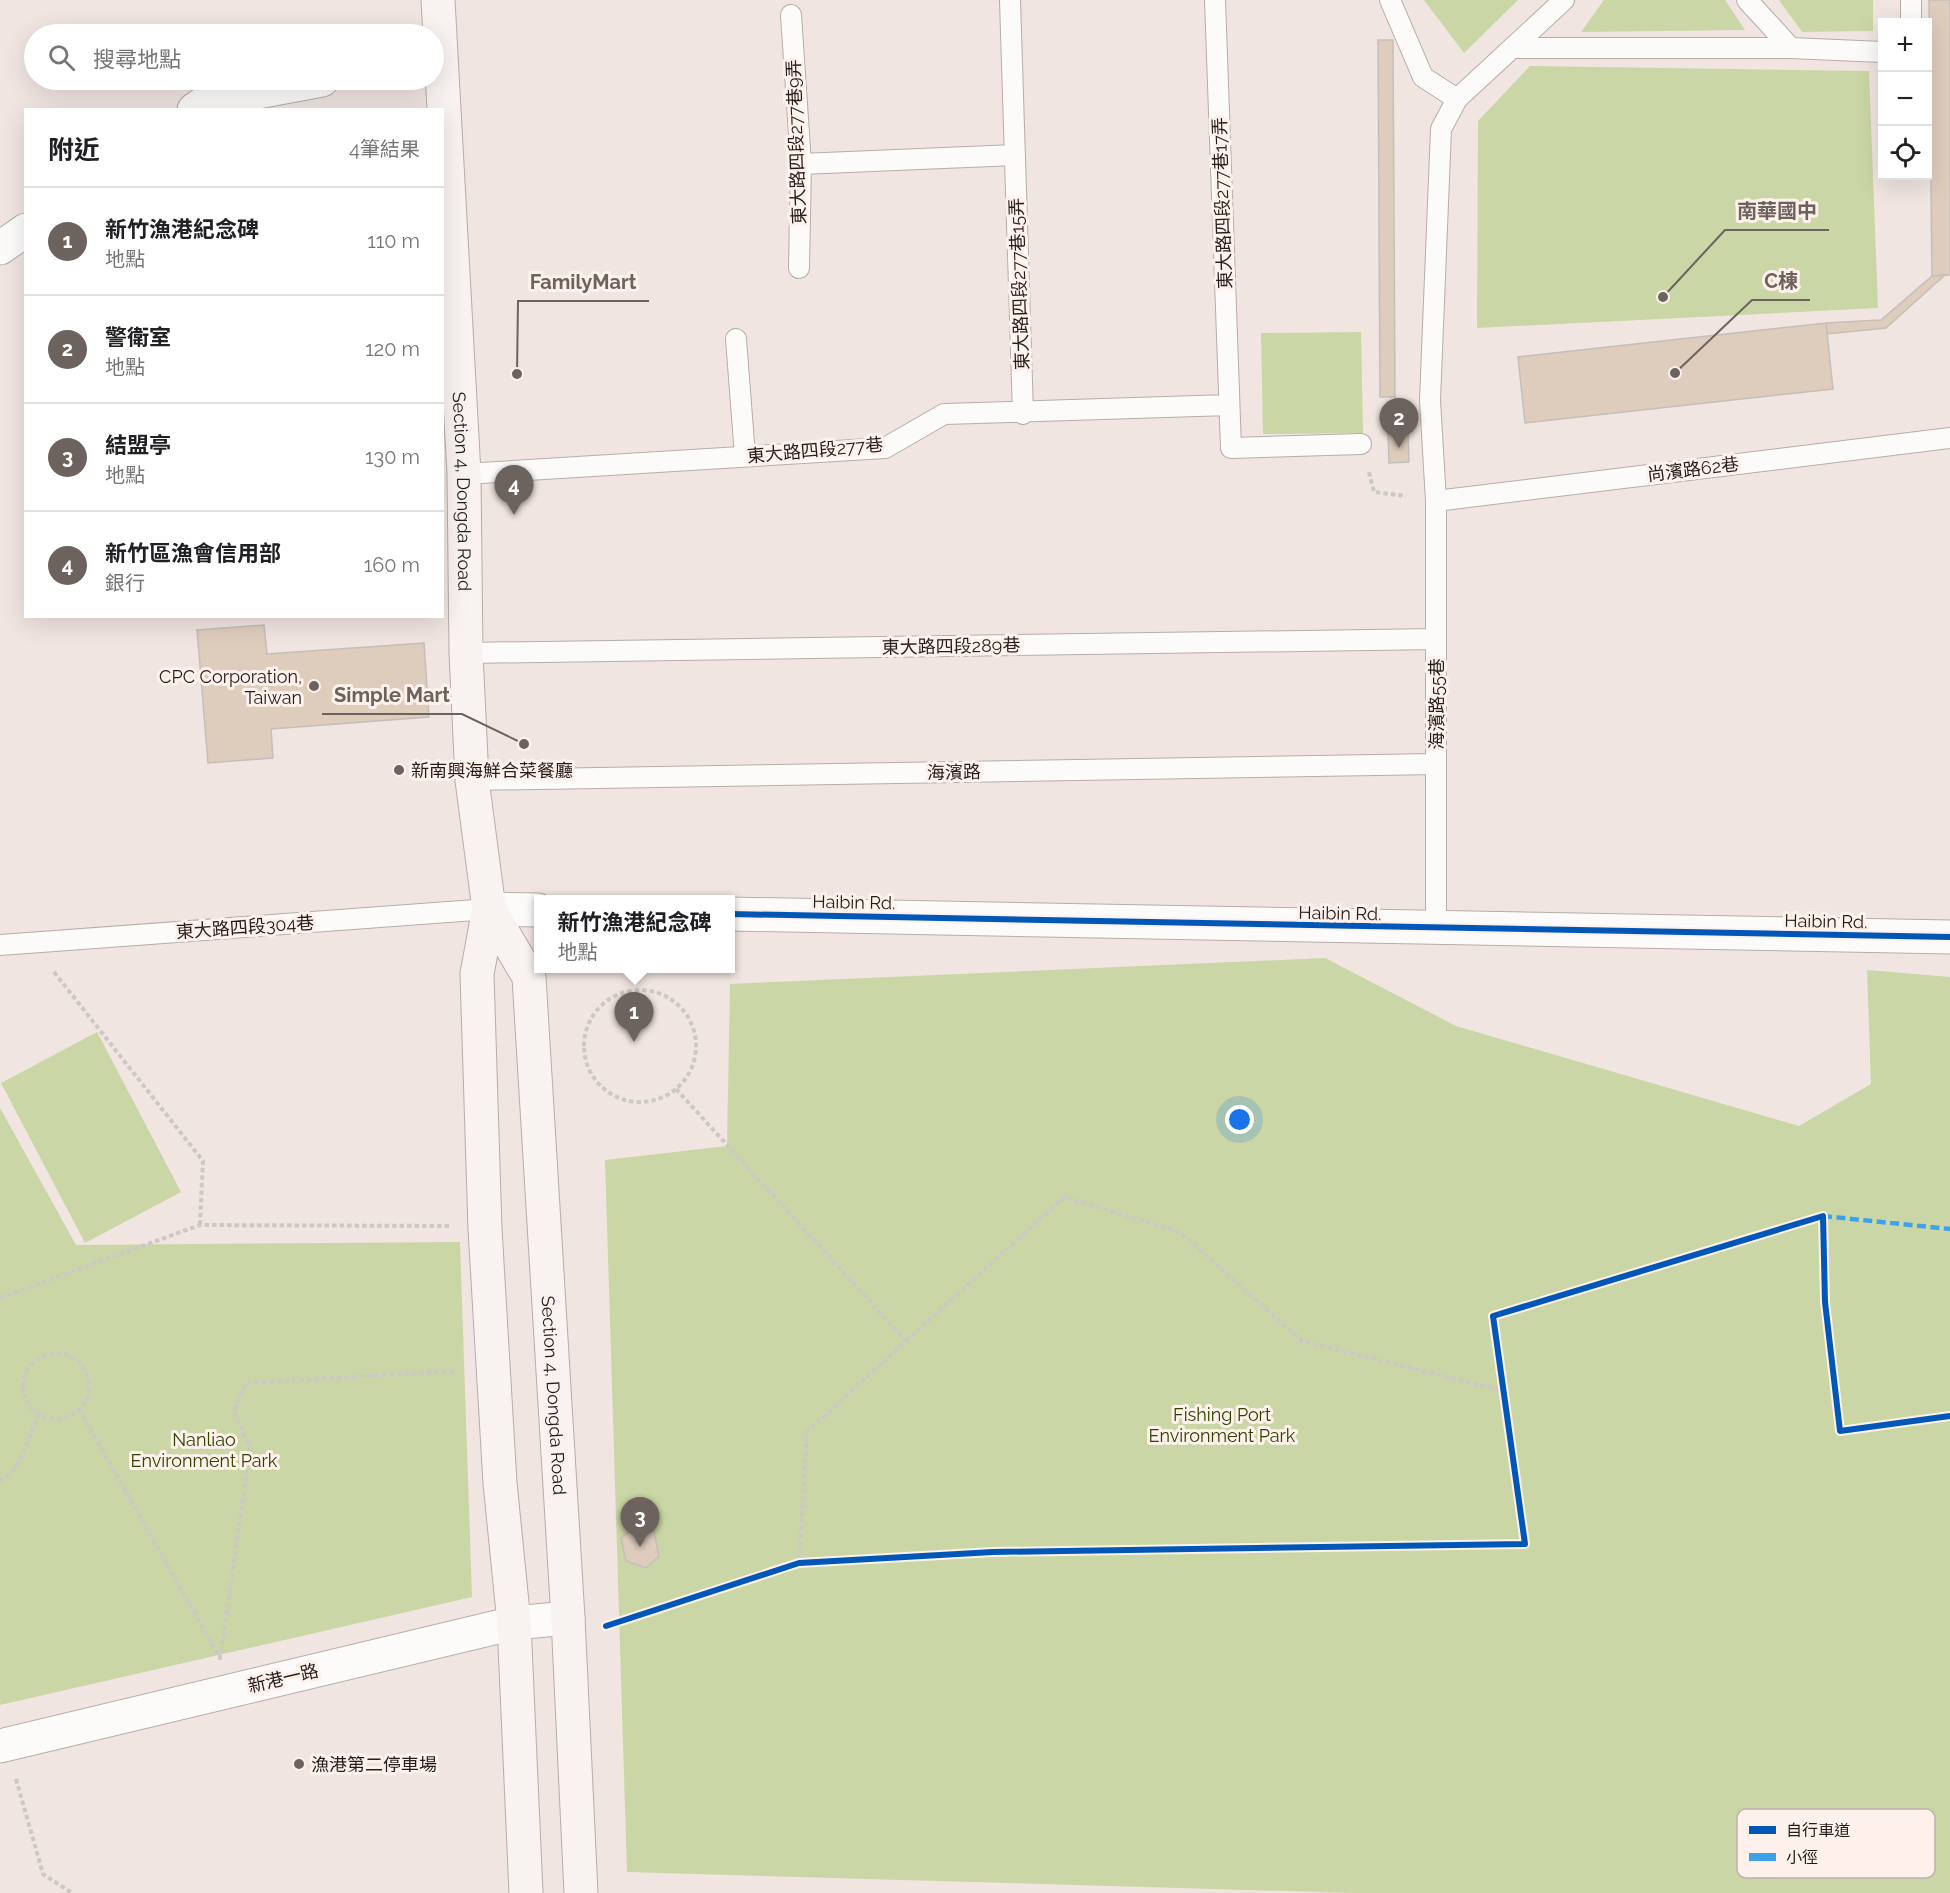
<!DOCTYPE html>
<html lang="zh-TW">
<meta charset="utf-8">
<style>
:root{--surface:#fff;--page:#f2f2f2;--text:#202124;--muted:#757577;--line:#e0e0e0;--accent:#6c635f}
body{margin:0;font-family:Raleway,"Noto Sans TC",sans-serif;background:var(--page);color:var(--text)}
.controls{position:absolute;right:18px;top:18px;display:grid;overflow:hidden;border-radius:0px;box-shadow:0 6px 24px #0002}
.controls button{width:54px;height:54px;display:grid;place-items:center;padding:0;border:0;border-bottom:2px solid var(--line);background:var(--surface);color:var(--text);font:30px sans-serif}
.you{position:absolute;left:1240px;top:1120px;width:21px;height:21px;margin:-15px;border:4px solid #fff;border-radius:50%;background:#1a73e8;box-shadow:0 0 0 9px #1a73e833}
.badge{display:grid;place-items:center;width:39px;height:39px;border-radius:50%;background:var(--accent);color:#fff;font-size:20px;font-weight:700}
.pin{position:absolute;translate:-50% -50px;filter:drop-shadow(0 2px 3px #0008)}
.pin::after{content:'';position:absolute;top:32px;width:21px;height:18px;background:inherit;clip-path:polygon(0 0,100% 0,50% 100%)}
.popup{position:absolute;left:534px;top:895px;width:201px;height:78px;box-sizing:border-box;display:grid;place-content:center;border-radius:0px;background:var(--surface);filter:drop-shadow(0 2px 4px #0005);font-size:20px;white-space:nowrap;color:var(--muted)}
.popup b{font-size:22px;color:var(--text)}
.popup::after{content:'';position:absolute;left:50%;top:100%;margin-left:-12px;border:12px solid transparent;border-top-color:var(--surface)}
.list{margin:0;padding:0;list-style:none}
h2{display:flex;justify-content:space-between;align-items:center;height:78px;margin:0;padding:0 24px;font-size:26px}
h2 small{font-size:20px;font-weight:400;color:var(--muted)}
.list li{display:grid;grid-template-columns:39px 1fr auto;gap:18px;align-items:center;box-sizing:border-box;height:108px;padding:0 24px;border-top:2px solid var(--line)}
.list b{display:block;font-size:22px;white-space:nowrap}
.list p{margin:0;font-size:20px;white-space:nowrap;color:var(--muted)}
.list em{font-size:20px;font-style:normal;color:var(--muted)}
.icon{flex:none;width:33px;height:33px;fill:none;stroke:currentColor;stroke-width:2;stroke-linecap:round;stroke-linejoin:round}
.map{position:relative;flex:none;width:1950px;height:1893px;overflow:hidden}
.search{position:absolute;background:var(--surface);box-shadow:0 6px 24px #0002;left:24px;top:24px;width:420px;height:66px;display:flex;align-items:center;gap:15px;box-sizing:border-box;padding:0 21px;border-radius:33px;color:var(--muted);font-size:22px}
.panel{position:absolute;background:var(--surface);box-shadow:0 6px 24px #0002;left:24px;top:108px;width:420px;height:510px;border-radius:0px}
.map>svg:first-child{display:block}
.green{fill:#cad6a5}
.building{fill:#deccbd;stroke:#c6beb9;stroke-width:1.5}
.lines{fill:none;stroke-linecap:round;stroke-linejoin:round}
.lane-casing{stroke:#b6ada9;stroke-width:22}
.street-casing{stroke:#b6ada9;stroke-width:35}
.secondary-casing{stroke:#b6ada9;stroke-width:35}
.path{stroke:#ccc8c6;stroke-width:4;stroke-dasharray:4.5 3;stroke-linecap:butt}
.lane{stroke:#fdfbfa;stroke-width:20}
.street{stroke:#fdfbfa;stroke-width:33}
.secondary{stroke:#f8f3f1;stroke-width:33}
.quiet{stroke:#3ea2ea;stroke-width:4.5;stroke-dasharray:9 4.5;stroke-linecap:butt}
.cycleway-casing{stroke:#fef1ec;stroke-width:10}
.cycleway{stroke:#0057b8;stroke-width:6}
.poi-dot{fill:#6c635f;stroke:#fef1ec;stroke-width:2}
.labels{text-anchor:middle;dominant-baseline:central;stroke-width:6;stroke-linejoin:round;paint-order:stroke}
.street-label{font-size:18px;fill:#251d1a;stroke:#fef1ec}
.poi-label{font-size:18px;fill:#251d1a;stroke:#fef1ec;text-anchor:start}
.park-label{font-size:18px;fill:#314300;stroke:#fef1ec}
.key{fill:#fef1ec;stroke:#bdb1ad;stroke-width:1.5}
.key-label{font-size:16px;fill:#251d1a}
.leader{fill:none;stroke:#6c635f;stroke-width:2}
.callout-dot{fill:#6c635f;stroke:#fef1ec;stroke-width:2}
.callout-label{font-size:20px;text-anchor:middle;font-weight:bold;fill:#6c635f;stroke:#fef1ec;stroke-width:6;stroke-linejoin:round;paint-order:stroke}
</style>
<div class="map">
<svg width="1950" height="1893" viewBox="0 0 1950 1893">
<rect width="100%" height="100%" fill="#f0e5e0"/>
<path class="green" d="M1424,0H1518L1464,53Z
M1604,0H1725L1745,30L1581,32Z
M1779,0H1873V31L1802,32Z
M1530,66L1869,71L1878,308L1477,328L1478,121Z
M1361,332L1363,433L1263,434L1261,333Z
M1325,958L1456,1026L1799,1126L1871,1084L1867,970L1950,977V1893H1353L627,1872L605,1160L727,1146L730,984Z
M97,1032L181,1192L85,1243L1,1083Z
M0,1108L76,1245L460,1242L472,1597L0,1705Z"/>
<path class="building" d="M1929,0H1950V275L1932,276Z
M1378,40H1393L1395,397H1380Z
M1945,275L1886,328L1827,334L1826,323L1881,320L1932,276Z
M1826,323L1833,389L1525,423L1518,357Z
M1408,433L1409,462L1389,463L1388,434Z
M264,625L267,654L424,643L429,717L271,729L273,758L208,763L197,630Z
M636,1526L654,1531L659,1556L646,1568L626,1561L621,1538Z"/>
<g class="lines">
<g class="lane-casing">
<path id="lane" d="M1010,0L1023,414
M1215,0L1231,448L1361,444
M1390,0L1423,77L1457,99
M1911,0V22
M791,15L801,164L799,268
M1512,48H1791L1747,0
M1791,48L1882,52
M801,164L1015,155
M736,339L745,456
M464,474L885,448L944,414L1229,405
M1436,501L1950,438
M466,653L1436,639
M472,780L1436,764
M1436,930V501L1430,400L1441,129L1457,99L1564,0
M0,945L489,909"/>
</g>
<g class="street-casing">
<path id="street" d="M194,110L205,102L322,80
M0,248L26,230
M489,909L538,910
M730,914L1950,937
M0,1746L514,1623L568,1618"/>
</g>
<g class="secondary-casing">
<g id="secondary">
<path id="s1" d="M438,0L464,474L466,653L472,780L489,909L477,974L485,1229L500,1483L514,1623L526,1893"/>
<path id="s2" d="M489,909L529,977L568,1618L581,1893"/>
</g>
</g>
<path class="path" d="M1369,472L1374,492L1406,496
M54,972L203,1161L200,1225
M584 1046a56 56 0 1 1 112 0a56 56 0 1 1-112 0Z
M676,1089L906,1341L807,1432L799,1563
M0,1298L200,1225L449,1226
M906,1341L1064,1197L1180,1232L1302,1341L1504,1391
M23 1386a33 33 0 1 1 66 0a33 33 0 1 1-66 0Z
M79,1409L220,1658L250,1449L234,1411L246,1383L457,1371
M0,1481L16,1468L39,1415
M16,1779L43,1874L72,1893"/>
<use href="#lane" class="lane"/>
<use href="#street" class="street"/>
<use href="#secondary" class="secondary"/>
<path class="quiet" d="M1823,1216L1950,1229"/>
<g class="cycleway-casing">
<path id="cycleway" d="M730,914L1950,937
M606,1626L799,1563L993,1552L1525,1544L1493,1316L1823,1216L1825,1302L1840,1431L1950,1416"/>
</g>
<use href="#cycleway" class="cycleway"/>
</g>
<g class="poi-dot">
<circle cx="314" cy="686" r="6"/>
<circle cx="399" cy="770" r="6"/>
<circle cx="299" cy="1764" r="6"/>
</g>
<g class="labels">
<g class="street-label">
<text transform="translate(796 142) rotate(-92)">東大路四段277巷9弄</text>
<text transform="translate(1222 203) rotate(-92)">東大路四段277巷17弄</text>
<text transform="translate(1019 284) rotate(-92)">東大路四段277巷15弄</text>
<text transform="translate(815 450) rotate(-5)">東大路四段277巷</text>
<text transform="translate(1693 469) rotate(-7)">尚濱路62巷</text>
<text stroke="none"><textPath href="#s1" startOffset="492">Section 4, Dongda Road</textPath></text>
<text transform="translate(951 646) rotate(-1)">東大路四段289巷</text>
<text transform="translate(1436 704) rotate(-90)">海濱路55巷</text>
<text transform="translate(954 772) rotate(-1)">海濱路</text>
<text transform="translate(854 902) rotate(1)">Haibin Rd.</text>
<text transform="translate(1340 913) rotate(1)">Haibin Rd.</text>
<text transform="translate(1826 921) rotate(1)">Haibin Rd.</text>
<text transform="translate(245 927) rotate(-4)">東大路四段304巷</text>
<text stroke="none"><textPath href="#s2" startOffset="498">Section 4, Dongda Road</textPath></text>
<text transform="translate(283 1678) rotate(-13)">新港一路</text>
</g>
<g class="poi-label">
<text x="302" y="676" text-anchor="end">CPC Corporation,<tspan x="302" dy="21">Taiwan</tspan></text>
<text x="411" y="770">新南興海鮮合菜餐廳</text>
<text x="311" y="1764">漁港第二停車場</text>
</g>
<g class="park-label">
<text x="1222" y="1414">Fishing Port<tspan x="1222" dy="21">Environment Park</tspan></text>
<text x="204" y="1439">Nanliao<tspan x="204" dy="21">Environment Park</tspan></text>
</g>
</g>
<rect x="1737" y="1809" width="198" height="69" rx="9" class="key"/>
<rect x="1749" y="1826" width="27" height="8" fill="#0057b8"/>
<rect x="1749" y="1853" width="27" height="8" fill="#3ea2ea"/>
<g class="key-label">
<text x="1786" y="1836">自行車道</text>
<text x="1786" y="1863">小徑</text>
</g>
<path class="leader" d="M1663 297L1725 230H1829M1675 373L1752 300H1810M517 374L518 301H649M524 744L462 714H322"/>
<g class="callout-dot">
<circle cx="1663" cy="297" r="6"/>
<circle cx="1675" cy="373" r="6"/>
<circle cx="517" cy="374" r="6"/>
<circle cx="524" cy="744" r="6"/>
</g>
<g class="callout-label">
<text x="1777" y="218">南華國中</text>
<text x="1781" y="288">C棟</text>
<text x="583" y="289">FamilyMart</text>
<text x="392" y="702">Simple Mart</text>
</g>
</svg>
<div class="controls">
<button>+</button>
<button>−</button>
<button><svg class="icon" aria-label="locate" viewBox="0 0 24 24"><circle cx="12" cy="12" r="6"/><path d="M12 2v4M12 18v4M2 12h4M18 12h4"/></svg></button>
</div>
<div class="you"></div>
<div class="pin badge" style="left:634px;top:1042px">1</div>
<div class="popup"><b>新竹漁港紀念碑</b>地點</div>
<div class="pin badge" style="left:1399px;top:448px">2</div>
<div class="pin badge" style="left:640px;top:1547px">3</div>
<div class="pin badge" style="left:514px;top:515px">4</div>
<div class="search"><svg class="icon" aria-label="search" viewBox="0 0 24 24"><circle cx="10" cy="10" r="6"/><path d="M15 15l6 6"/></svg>搜尋地點</div>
<section class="panel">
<h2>附近<small>4筆結果</small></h2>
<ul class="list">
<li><span class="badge">1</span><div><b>新竹漁港紀念碑</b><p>地點</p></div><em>110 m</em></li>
<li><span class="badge">2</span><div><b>警衛室</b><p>地點</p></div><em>120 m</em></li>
<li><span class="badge">3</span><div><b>結盟亭</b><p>地點</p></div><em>130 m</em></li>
<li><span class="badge">4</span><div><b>新竹區漁會信用部</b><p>銀行</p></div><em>160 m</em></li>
</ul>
</section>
</div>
